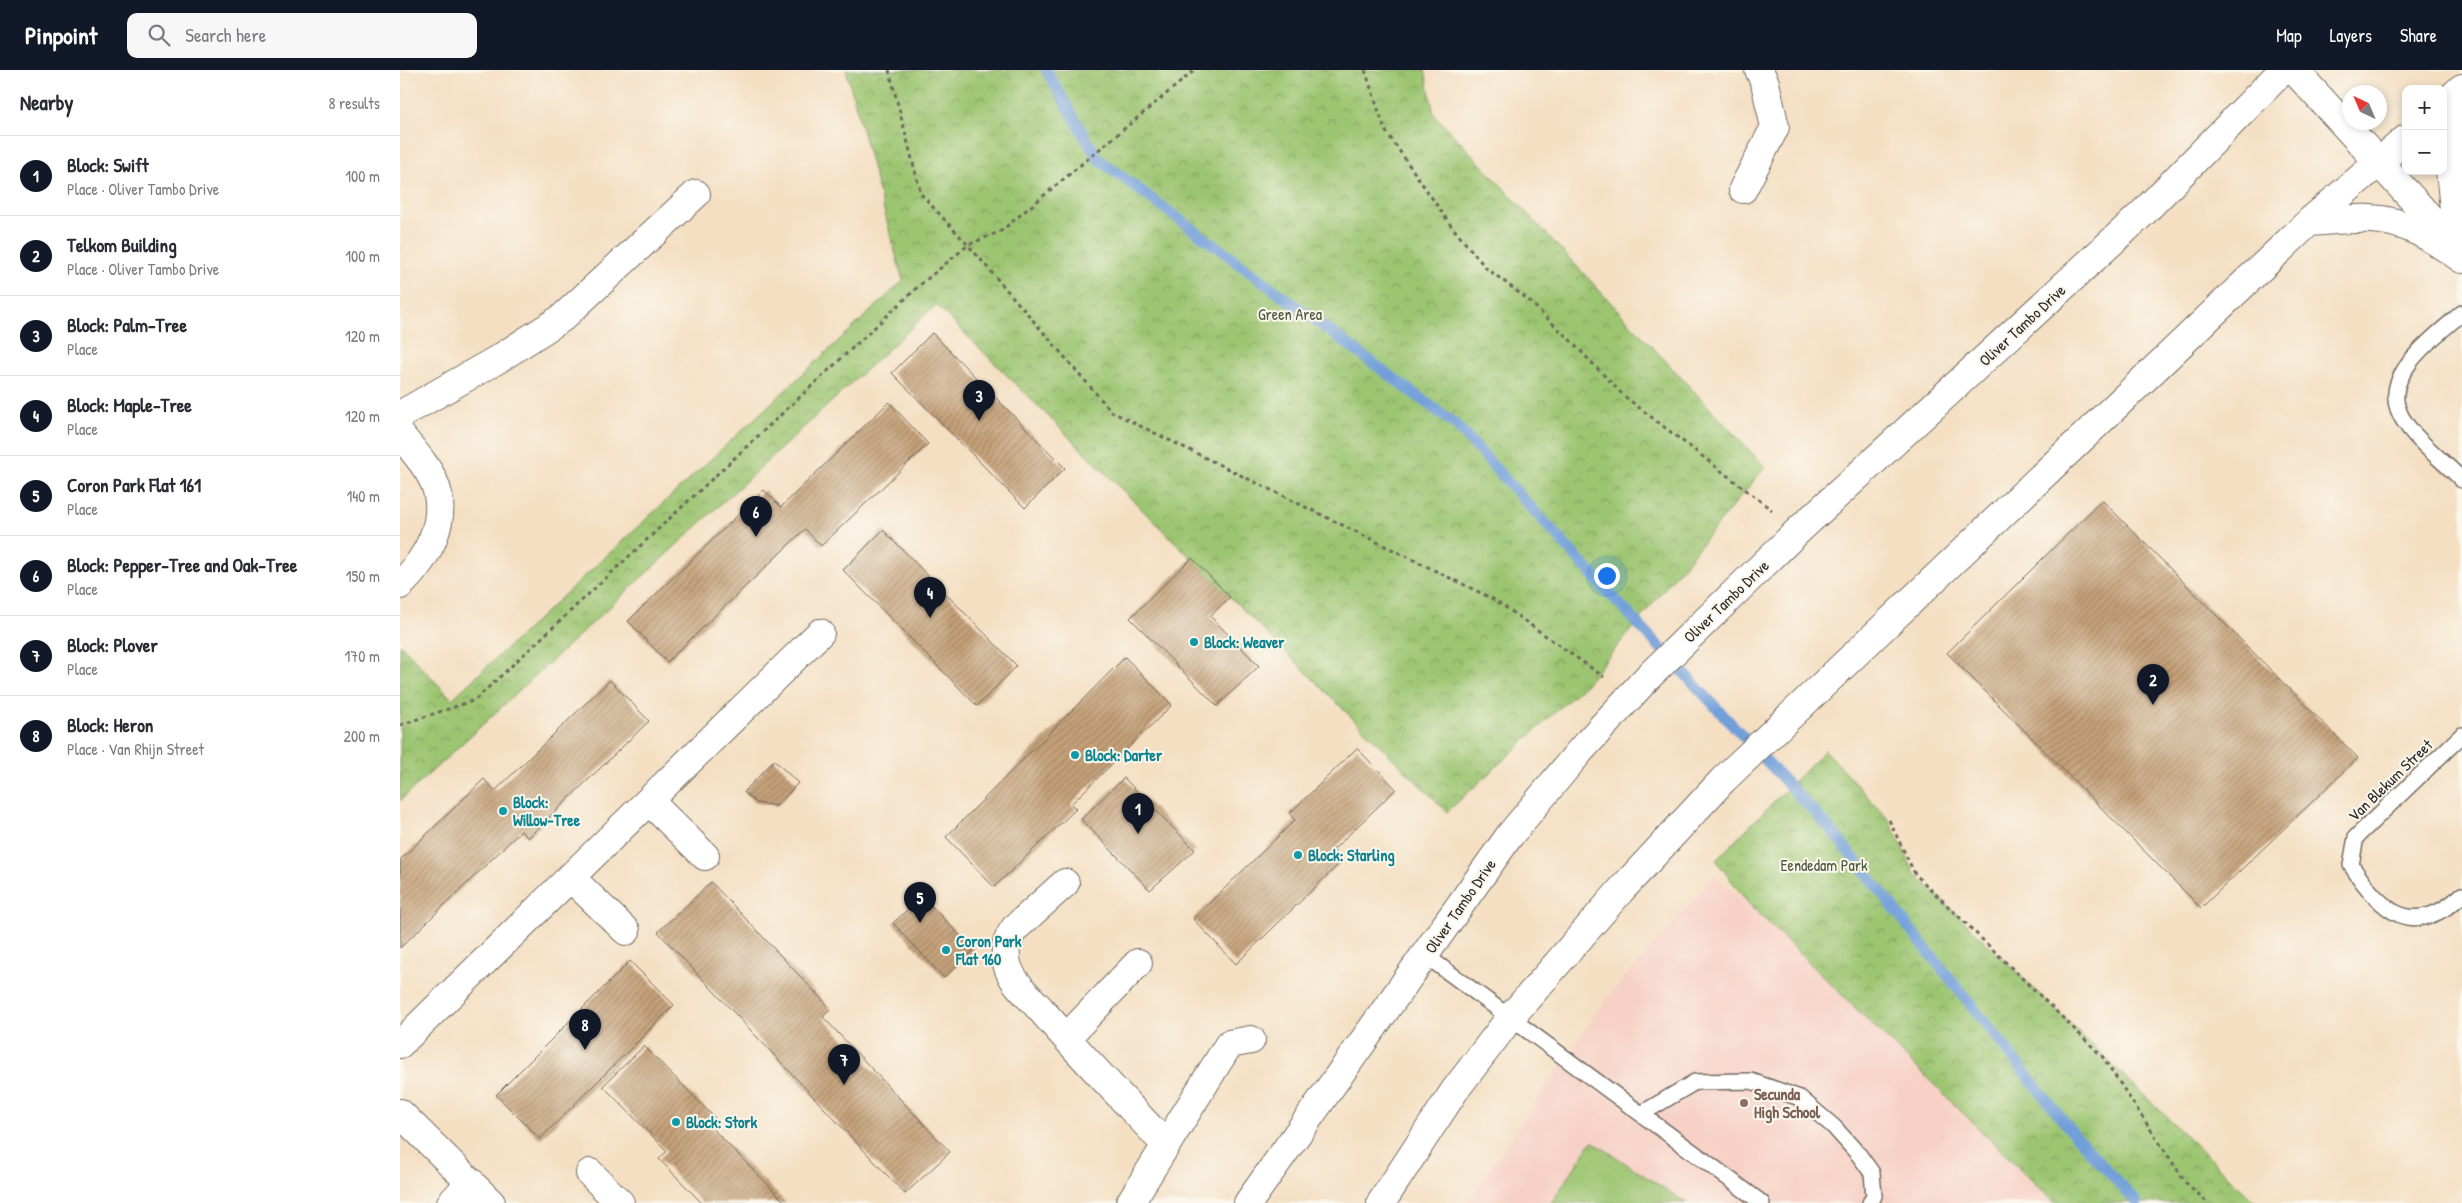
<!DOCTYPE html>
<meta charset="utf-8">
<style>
:root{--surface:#fff;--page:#f7f7f7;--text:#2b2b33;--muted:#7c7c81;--line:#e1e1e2;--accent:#111827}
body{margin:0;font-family:"Patrick Hand",sans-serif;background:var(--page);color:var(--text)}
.controls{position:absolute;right:15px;top:15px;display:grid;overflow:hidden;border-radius:10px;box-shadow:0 2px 8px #0003}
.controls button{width:45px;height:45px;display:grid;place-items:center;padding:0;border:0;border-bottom:1px solid var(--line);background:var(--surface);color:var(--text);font:25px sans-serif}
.compass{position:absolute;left:1942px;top:15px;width:45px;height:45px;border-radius:50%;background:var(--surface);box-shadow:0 2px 8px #0003;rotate:316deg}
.you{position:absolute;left:1206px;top:505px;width:18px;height:18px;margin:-12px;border:4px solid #fff;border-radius:50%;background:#1a73e8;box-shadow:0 0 0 8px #1a73e833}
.badge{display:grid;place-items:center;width:32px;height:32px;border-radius:50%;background:var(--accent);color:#fff;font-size:16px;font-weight:700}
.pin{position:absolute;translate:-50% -41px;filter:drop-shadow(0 1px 2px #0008)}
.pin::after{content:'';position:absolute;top:26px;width:18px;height:15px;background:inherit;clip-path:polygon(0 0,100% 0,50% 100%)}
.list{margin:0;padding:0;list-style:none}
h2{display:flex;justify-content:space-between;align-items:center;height:65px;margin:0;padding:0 20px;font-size:21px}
h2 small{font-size:16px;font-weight:400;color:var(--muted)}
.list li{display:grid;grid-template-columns:32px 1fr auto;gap:15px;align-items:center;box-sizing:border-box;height:80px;padding:0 20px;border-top:1px solid var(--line)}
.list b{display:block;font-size:19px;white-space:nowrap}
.list p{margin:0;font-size:16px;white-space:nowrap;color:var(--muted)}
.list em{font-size:16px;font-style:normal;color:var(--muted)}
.icon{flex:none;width:28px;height:28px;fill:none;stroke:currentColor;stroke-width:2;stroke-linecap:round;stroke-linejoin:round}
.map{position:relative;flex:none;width:2062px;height:1133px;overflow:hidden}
header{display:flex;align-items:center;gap:30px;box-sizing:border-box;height:70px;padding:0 25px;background:var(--accent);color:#fff}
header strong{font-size:24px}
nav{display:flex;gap:28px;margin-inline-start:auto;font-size:18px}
.search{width:350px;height:45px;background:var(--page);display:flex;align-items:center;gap:12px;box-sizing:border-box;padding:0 18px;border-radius:10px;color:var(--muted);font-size:19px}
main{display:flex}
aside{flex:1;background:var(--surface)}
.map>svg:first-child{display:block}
.built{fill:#f7d1c6}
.park{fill:url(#park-crowns);stroke:#64784e}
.pitch{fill:#9cc571;stroke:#64784e}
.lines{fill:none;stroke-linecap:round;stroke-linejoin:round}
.stream{stroke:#719fd9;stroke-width:11}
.building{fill:url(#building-hatch)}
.service-casing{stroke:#716a60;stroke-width:18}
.minor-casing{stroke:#716a60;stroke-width:30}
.tertiary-casing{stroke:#716a60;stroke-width:30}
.path{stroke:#716a60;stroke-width:3;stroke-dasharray:4 4;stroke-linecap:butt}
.service{stroke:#fff;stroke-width:15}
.minor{stroke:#fff;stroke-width:28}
.tertiary{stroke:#fff;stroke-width:28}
.culture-dot{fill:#0f9aa8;stroke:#fbf7ec;stroke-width:2}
.education-dot{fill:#8d6e63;stroke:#fbf7ec;stroke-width:2}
.labels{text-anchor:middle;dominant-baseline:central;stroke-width:4;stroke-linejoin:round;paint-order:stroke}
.park-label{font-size:16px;fill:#4d5940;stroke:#fbf7ec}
.street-label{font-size:16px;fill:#2b2b2b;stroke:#fbf7ec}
.culture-label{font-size:16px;font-weight:bold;fill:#0d838f;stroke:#fbf7ec;text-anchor:start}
.education-label{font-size:16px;font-weight:bold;fill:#785e54;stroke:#fbf7ec;text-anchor:start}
</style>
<header>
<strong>Pinpoint</strong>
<div class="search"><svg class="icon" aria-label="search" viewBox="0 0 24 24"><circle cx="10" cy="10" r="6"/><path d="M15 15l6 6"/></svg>Search here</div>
<nav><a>Map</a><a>Layers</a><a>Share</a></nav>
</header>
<main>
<aside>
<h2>Nearby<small>8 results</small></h2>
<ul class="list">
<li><span class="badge">1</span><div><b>Block: Swift</b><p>Place · Oliver Tambo Drive</p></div><em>100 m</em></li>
<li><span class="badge">2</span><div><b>Telkom Building</b><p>Place · Oliver Tambo Drive</p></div><em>100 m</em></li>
<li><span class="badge">3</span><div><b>Block: Palm-Tree</b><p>Place</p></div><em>120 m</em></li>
<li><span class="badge">4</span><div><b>Block: Maple-Tree</b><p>Place</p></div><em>120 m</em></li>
<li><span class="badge">5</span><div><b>Coron Park Flat 161</b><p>Place</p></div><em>140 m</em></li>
<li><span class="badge">6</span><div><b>Block: Pepper-Tree and Oak-Tree</b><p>Place</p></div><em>150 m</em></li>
<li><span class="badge">7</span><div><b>Block: Plover</b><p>Place</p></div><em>170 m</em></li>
<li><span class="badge">8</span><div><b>Block: Heron</b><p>Place · Van Rhijn Street</p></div><em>200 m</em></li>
</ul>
</aside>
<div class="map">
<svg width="2062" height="1133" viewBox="0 0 2062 1133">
<defs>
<pattern id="park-crowns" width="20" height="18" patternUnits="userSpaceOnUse" patternTransform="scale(1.25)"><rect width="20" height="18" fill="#9cc571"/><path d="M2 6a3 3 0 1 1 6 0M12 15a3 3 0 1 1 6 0" fill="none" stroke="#7fa05d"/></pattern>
<pattern id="building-hatch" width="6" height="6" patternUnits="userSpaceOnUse" patternTransform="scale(1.25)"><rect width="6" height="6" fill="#c5a179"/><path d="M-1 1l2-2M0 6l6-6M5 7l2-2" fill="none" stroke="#a08363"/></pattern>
</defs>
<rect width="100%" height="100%" fill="#fbf7ec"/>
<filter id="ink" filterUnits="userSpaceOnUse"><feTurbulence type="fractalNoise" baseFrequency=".02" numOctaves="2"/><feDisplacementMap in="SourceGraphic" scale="10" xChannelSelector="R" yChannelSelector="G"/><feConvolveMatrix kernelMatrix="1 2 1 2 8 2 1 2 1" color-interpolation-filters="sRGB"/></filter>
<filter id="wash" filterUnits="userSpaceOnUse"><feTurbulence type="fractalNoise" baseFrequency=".0096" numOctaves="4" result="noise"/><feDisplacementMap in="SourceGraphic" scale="20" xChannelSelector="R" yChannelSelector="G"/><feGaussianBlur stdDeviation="1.12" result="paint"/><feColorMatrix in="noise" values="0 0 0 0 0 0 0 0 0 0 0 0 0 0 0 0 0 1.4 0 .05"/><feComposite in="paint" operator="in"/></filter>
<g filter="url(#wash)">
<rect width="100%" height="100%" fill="#f4dfc3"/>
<path class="built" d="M1314,806L1348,833L1655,1133H1067L1204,932Z"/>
<path class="park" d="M446,0H1025L1034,44L1365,397L1187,613L1047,742L536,235L0,731V574L52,629L503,211Z
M1425,680L1489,750L1515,804L1856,1133H1655L1348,833L1316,790Z"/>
<path class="pitch" d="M1192,1071L1286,1133H1151Z"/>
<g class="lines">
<path class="stream" d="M646,0L698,89L1055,354L1208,522L1432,761L1674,1064L1737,1133"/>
</g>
<g id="blocks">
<path class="building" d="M532,263L665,398L625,438L492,303Z
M489,332L528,374L421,476L405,459L267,592L228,551L364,420L381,437Z
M1702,430L1958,688L1801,838L1547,583Z
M483,460L617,596L577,636L443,500Z
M792,488L830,527L810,546L859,596L817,636L730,548Z
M725,587L772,635L671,734L676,739L594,817L546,767Z
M210,610L249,651L128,768L121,761L0,878V790L84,709L95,721Z
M957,678L996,719L933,780L943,790L836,894L793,849L895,750L889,744Z
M374,690L398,713L377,736L356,733L344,722Z
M724,708L795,780L750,820L681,749Z
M311,812L431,939L423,947L550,1082L505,1124L258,862Z
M522,826L574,880L544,908L493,853Z
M230,891L274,935L140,1069L96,1025Z
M244,976L316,1049L310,1056L386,1133H302L259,1089L267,1081L203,1016Z"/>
</g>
</g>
<g filter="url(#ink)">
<use href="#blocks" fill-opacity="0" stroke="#716a60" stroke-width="1"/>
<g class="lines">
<g class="service-casing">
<path id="service" d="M2062,243C2038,264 1984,302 1998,339C2006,364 2044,391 2062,410
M2062,665L1956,767L1951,795C1981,842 2013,870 2062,825
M1025,885L1362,1133
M1241,1044L1295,1012L1351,1011L1400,1028L1434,1057L1459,1085L1472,1103L1474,1126L1470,1133"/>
</g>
<g class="minor-casing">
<path id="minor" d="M1894,0L2062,183
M1343,119L1375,57L1365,13L1359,0
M0,345L100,288L162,248L296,124
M0,364C11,379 27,395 34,412C50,450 27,489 0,515
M249,731L305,786
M170,807L226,861
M665,813L615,858C606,870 603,882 608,897C613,914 632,929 643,942C683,988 725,1031 766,1075
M666,968L738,893
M0,974L420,563
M0,1043L91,1133
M190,1103L220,1133
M51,1133L71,1112
M730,1133L829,974L851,970"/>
</g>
<g class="tertiary-casing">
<path id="tertiary" d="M2043,35L2062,18
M1909,152C1929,151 1950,148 1971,149C2006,150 2035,170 2062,189
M2058,179L2050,100L2051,70L2062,45
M848,1133L1110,765L1180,681L1247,608L1399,460L1743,143L1883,0
M981,1133L1055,1020L1110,948L1221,820L1323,710L1909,152L2006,69"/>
</g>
<path class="path" d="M489,0L521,124L568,175L712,342L1095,530L1204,607
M965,0L985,60L1052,157L1086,198L1126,228L1170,270L1224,326L1372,440
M0,655L75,630L520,215L568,175L601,161L795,0
M1489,750L1515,804L1702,986L1786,1113L1808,1133"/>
<use href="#service" class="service"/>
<use href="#minor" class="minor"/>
<use href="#tertiary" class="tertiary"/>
</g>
</g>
<g class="culture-dot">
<circle cx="794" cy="572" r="5"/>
<circle cx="675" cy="685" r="5"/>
<circle cx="103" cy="741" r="5"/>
<circle cx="898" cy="785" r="5"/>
<circle cx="546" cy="880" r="5"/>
<circle cx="276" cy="1052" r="5"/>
</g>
<circle class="education-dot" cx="1344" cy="1033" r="5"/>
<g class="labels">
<g class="park-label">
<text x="890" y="244">Green Area</text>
<text x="1424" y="795">Eendedam Park</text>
</g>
<g class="street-label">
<text transform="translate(1622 255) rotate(-43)">Oliver Tambo Drive</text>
<text transform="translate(1326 531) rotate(-44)">Oliver Tambo Drive</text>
<text transform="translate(1990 710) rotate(-44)">Van Blekum Street</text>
<text transform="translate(1060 836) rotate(-55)">Oliver Tambo Drive</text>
</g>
<g class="culture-label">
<text x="804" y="572">Block: Weaver</text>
<text x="685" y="685">Block: Darter</text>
<text x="113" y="732">Block:<tspan x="113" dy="18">Willow-Tree</tspan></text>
<text x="908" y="785">Block: Starling</text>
<text x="556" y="871">Coron Park<tspan x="556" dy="18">Flat 160</tspan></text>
<text x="286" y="1052">Block: Stork</text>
</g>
<g class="education-label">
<text x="1354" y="1024">Secunda<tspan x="1354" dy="18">High School</tspan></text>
</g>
</g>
</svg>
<div class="controls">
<button>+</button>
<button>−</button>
</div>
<svg class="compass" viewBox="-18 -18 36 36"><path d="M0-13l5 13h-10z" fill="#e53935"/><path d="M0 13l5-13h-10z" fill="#7c7c81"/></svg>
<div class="you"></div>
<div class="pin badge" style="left:738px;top:764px">1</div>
<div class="pin badge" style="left:1753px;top:635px">2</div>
<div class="pin badge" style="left:579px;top:351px">3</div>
<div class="pin badge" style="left:530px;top:548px">4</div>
<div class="pin badge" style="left:520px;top:853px">5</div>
<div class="pin badge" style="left:356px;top:467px">6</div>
<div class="pin badge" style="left:444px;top:1015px">7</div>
<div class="pin badge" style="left:185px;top:980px">8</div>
</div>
</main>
